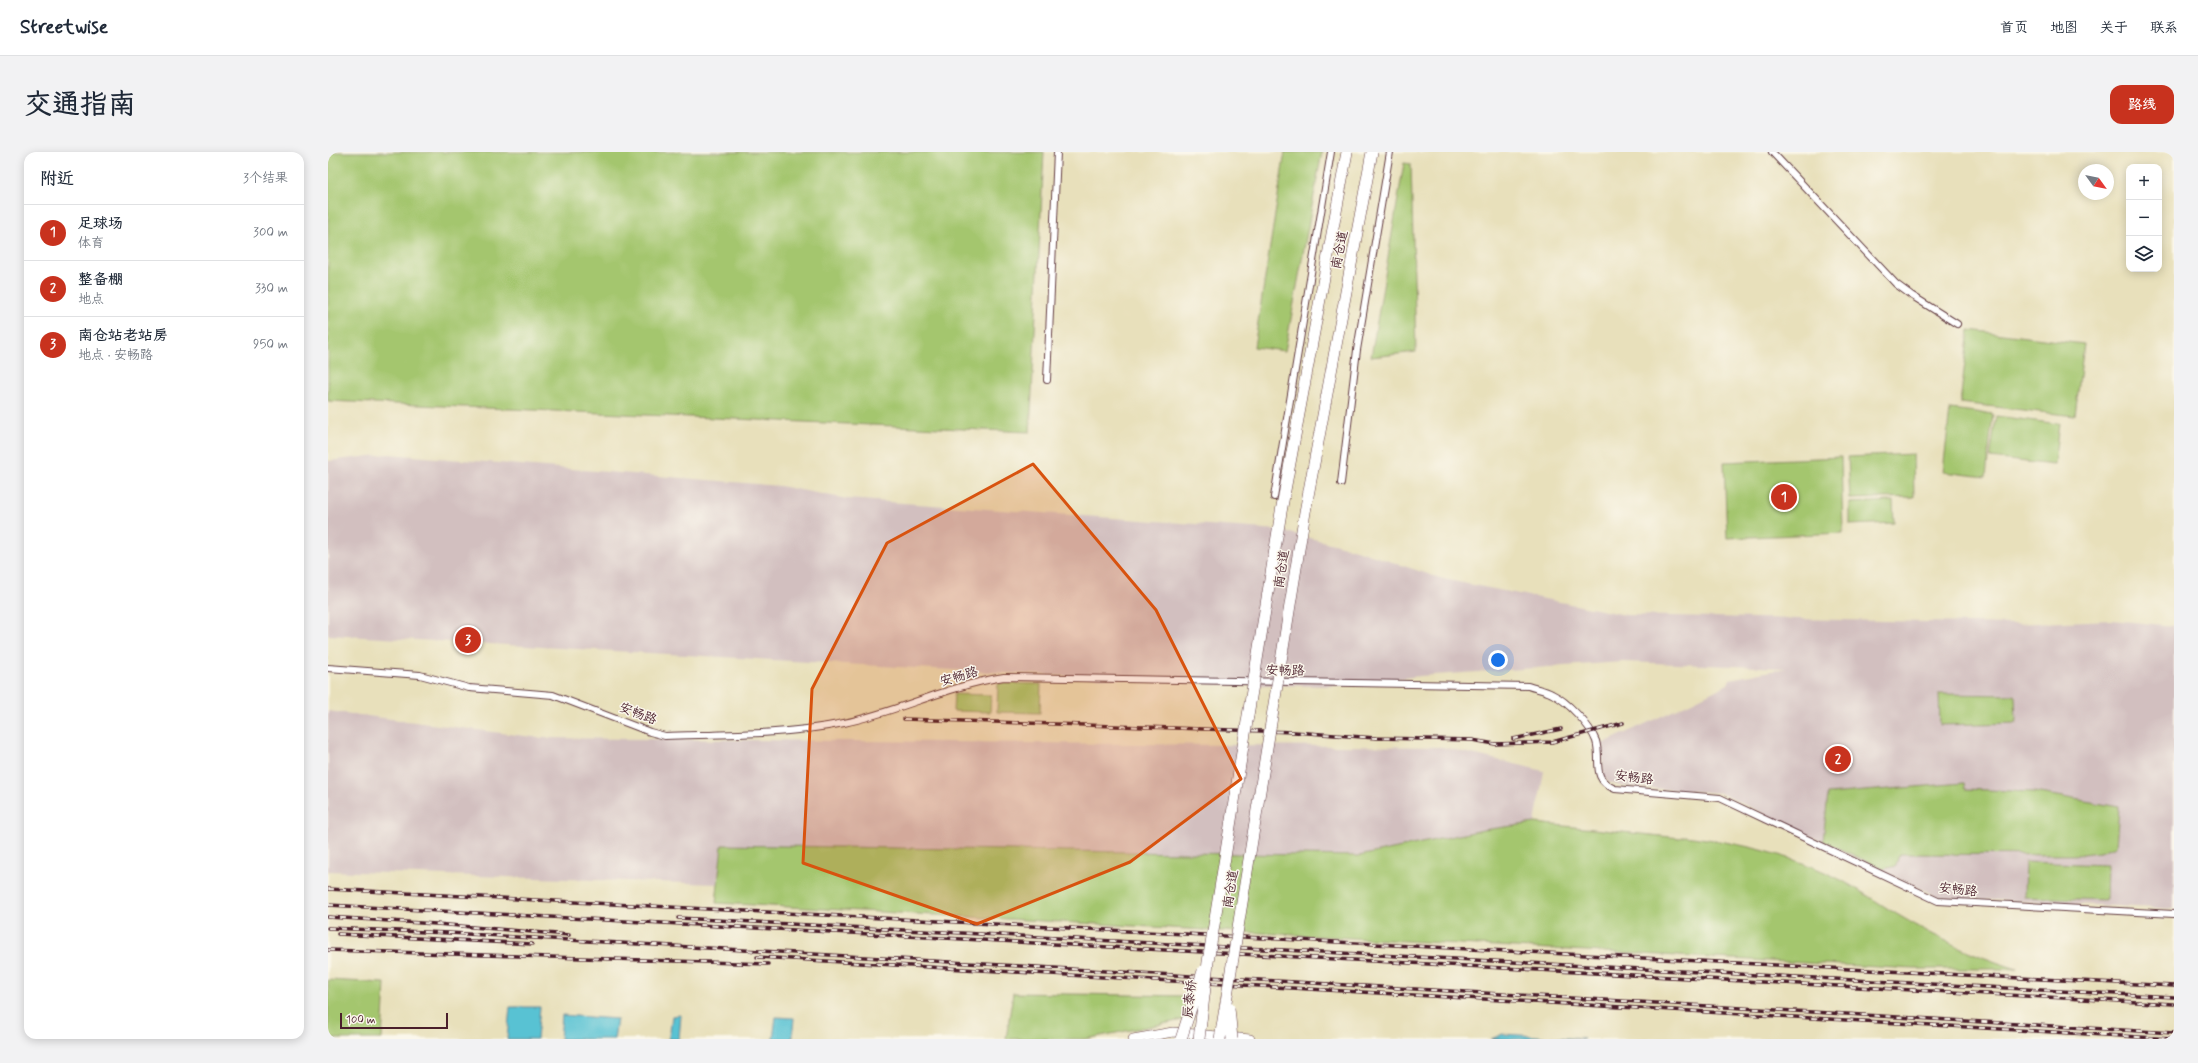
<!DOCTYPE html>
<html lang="zh">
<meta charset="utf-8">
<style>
:root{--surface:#fff;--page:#f2f2f3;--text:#1f2937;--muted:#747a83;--line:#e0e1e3;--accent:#c8321e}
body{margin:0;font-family:Mynerve,"LXGW WenKai TC",sans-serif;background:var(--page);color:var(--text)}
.controls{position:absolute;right:12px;top:12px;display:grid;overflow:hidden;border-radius:8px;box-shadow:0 2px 10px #0003}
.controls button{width:36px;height:36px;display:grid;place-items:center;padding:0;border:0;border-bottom:1px solid var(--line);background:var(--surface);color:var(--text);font:20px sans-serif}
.compass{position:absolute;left:1750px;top:12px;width:36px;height:36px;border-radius:50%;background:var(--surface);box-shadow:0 2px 10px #0003;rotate:123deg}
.scale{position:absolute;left:12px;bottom:10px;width:108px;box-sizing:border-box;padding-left:4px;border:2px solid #4a1f2b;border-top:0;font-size:11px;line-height:14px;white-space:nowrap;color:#4a1f2b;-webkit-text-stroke:3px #fbf7ec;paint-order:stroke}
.you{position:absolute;left:1170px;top:508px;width:14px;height:14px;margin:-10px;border:3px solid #fff;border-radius:50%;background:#1a73e8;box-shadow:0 0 0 6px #1a73e833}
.badge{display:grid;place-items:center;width:26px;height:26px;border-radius:50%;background:var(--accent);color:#fff;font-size:13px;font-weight:700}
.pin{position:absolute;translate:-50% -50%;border:2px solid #fff;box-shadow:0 1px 4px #0006}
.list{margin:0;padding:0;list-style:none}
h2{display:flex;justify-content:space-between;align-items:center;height:52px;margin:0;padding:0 16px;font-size:17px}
h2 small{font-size:13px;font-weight:400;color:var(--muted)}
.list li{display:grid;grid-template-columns:26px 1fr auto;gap:12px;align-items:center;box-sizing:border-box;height:56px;padding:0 16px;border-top:1px solid var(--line)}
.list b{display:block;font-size:15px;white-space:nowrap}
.list p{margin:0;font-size:13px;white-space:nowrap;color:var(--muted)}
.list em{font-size:13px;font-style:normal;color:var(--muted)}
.icon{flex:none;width:22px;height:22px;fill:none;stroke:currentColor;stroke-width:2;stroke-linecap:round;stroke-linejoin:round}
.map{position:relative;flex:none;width:1846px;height:887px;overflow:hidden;border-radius:12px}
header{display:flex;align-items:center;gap:24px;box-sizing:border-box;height:56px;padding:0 20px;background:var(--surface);border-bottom:1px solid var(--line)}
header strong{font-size:19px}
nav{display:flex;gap:22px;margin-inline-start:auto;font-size:14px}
.intro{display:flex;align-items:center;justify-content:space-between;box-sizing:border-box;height:96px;padding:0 24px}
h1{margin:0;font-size:28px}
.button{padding:10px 18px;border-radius:12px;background:var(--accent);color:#fff;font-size:14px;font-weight:700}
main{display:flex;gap:24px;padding:0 24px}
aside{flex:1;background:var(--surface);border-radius:12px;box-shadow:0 2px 10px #0003}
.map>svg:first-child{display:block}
.industrial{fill:#d2bfbf}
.green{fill:#a4c66e;stroke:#77724c}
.water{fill:#58c2d3;stroke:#51707f}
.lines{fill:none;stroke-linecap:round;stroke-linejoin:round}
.street-casing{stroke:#623c41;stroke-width:8}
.secondary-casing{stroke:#623c41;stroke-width:10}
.street{stroke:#fff;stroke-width:6}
.secondary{stroke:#fff;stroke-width:9}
.rail-casing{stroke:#4a1f2b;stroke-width:3.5}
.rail{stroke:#fbf7ec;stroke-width:2;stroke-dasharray:6;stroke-linecap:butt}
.highway-bridge-casing{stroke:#623c41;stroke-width:12;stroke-linecap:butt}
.highway-bridge{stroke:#fff;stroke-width:11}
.marked{fill:#d8530f;fill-opacity:0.2;stroke:#d8530f;stroke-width:3;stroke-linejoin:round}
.labels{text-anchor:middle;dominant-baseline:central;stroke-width:3;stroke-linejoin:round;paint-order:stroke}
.street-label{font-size:13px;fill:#4a1f2b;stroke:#fbf7ec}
</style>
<header>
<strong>Streetwise</strong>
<nav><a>首页</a><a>地图</a><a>关于</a><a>联系</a></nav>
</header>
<div class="intro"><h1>交通指南</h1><a class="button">路线</a></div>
<main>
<aside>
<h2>附近<small>3个结果</small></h2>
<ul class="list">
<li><span class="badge">1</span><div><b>足球场</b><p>体育</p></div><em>300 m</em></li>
<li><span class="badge">2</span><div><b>整备棚</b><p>地点</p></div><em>330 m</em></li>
<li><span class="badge">3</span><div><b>南仓站老站房</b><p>地点 · 安畅路</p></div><em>950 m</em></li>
</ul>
</aside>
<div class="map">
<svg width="1846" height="887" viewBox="0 0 1846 887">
<rect width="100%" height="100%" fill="#fbf7ec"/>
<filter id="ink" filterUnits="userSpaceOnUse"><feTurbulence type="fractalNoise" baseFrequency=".025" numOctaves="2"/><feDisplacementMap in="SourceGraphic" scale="8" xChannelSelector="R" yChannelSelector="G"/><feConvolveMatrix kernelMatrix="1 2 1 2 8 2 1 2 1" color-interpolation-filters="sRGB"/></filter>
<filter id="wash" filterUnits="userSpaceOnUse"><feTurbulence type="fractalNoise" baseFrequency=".012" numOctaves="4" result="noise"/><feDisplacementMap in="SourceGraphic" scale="16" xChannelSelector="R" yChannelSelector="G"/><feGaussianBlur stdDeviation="0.9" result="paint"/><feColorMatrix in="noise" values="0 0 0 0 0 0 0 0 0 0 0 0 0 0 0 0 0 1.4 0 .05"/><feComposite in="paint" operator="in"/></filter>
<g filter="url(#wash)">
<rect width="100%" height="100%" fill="#e8e0bb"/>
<path class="industrial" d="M60,302L452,334L519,347L951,378L1025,397L1115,427L1298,463L1685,472L1784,468L1846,474V757L1610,745L1392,641L1292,634L1280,630L1275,624L1274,592L1366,549L1400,532L1402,527L1458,516L1295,510L1092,524L1010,534L894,533L0,483V309Z
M0,559L213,586L1114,595L1216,619L1207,671L1155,678L1031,704L394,693L389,732L0,719Z"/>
<path class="green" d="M0,0H716L702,280L0,249Z
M957,0H994L957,199L926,195Z
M1076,11L1083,12L1088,200L1043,205Z
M1641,178L1756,192L1747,264L1632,251Z
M1622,257L1665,262L1658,325L1615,320Z
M1668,264L1731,272L1726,313L1662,306Z
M1585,302L1586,345L1522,347L1520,305Z
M1513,305L1515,381L1399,386L1396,310Z
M1565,349L1566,371L1522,373V351Z
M670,531L713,532L712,561L669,560Z
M626,542L663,543L662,560L625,559Z
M1611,542L1687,543L1688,571L1612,573Z
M1636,631L1637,637L1706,640L1791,655L1788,695L1772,700L1746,703L1571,702L1568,714L1555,717L1495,689L1500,642Z
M1207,671L1352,686L1356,684C1409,690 1465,703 1513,728C1530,737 1546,748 1562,758C1603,783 1643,803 1689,817H1586L388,751L394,693L1031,704L1155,678Z
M1697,710L1779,713L1778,748L1696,745Z
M0,828L57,831L54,887H0Z
M685,841L860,844L855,868L757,887H678Z"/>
<path class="water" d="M182,855H212L209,887H179Z
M234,863L289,867L286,887H232Z
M353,863L351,887H341L344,864Z
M448,865L466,866L464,887H445Z
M1175,882L1256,887H1163Z"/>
</g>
<g filter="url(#ink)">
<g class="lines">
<g class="street-casing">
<path id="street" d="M1444,0L1568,132L1583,143L1629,172
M719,228L729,0
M1013,331L1029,198L1062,0
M946,345L1003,0
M0,516L92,523L141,536L225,543L322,580L337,584C396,582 457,583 516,571C570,560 621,533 676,525L1200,534C1208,537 1217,538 1224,542C1239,549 1262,573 1268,589C1274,609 1262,627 1287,637L1392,646L1610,749L1846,762"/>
</g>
<g class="secondary-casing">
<path id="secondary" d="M805,887L845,880L922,887"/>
</g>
<use href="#street" class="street"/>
<use href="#secondary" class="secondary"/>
<g class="rail-casing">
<path id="rail" d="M576,567L966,580L1048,586L1144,588L1167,592L1224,590L1295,571
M1185,587L1233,577
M0,737L1846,834
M0,753L1846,852
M0,765L108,772L241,783
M350,766L1846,845
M0,776L121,781L1846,881
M10,782L204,792
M0,798L440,812
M429,805L1845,887"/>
</g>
<use href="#rail" class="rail"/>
<g class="highway-bridge-casing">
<path id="highway-bridge" d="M901,856L904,887
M853,887L875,819
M871,887L880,810L953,360L1019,0
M892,887L977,360L1044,0"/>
</g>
<use href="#highway-bridge" class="highway-bridge"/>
</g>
</g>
<path class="marked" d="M705,312L828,458L913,627L802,710L649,772L475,711L484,537L559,391Z"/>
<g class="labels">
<g class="street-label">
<text transform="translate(1012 98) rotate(-79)">南仓道</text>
<text transform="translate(954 417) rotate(-81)">南仓道</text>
<text transform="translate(957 519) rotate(1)">安畅路</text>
<text transform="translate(631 525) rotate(-16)">安畅路</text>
<text transform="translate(310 562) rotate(21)">安畅路</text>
<text transform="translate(1306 626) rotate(7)">安畅路</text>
<text transform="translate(903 737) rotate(-81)">南仓道</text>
<text transform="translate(1630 738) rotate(6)">安畅路</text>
<text transform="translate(862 847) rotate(-84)">辰泰桥</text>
</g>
</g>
</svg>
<div class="controls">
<button>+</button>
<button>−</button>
<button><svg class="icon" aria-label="layers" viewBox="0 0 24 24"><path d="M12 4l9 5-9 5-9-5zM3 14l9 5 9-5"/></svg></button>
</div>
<svg class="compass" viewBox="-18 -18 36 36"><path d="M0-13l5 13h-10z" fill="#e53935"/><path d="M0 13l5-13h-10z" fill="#747a83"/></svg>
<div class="scale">100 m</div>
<div class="you"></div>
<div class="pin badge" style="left:1456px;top:345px">1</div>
<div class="pin badge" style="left:1510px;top:607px">2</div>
<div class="pin badge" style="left:140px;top:488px">3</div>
</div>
</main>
